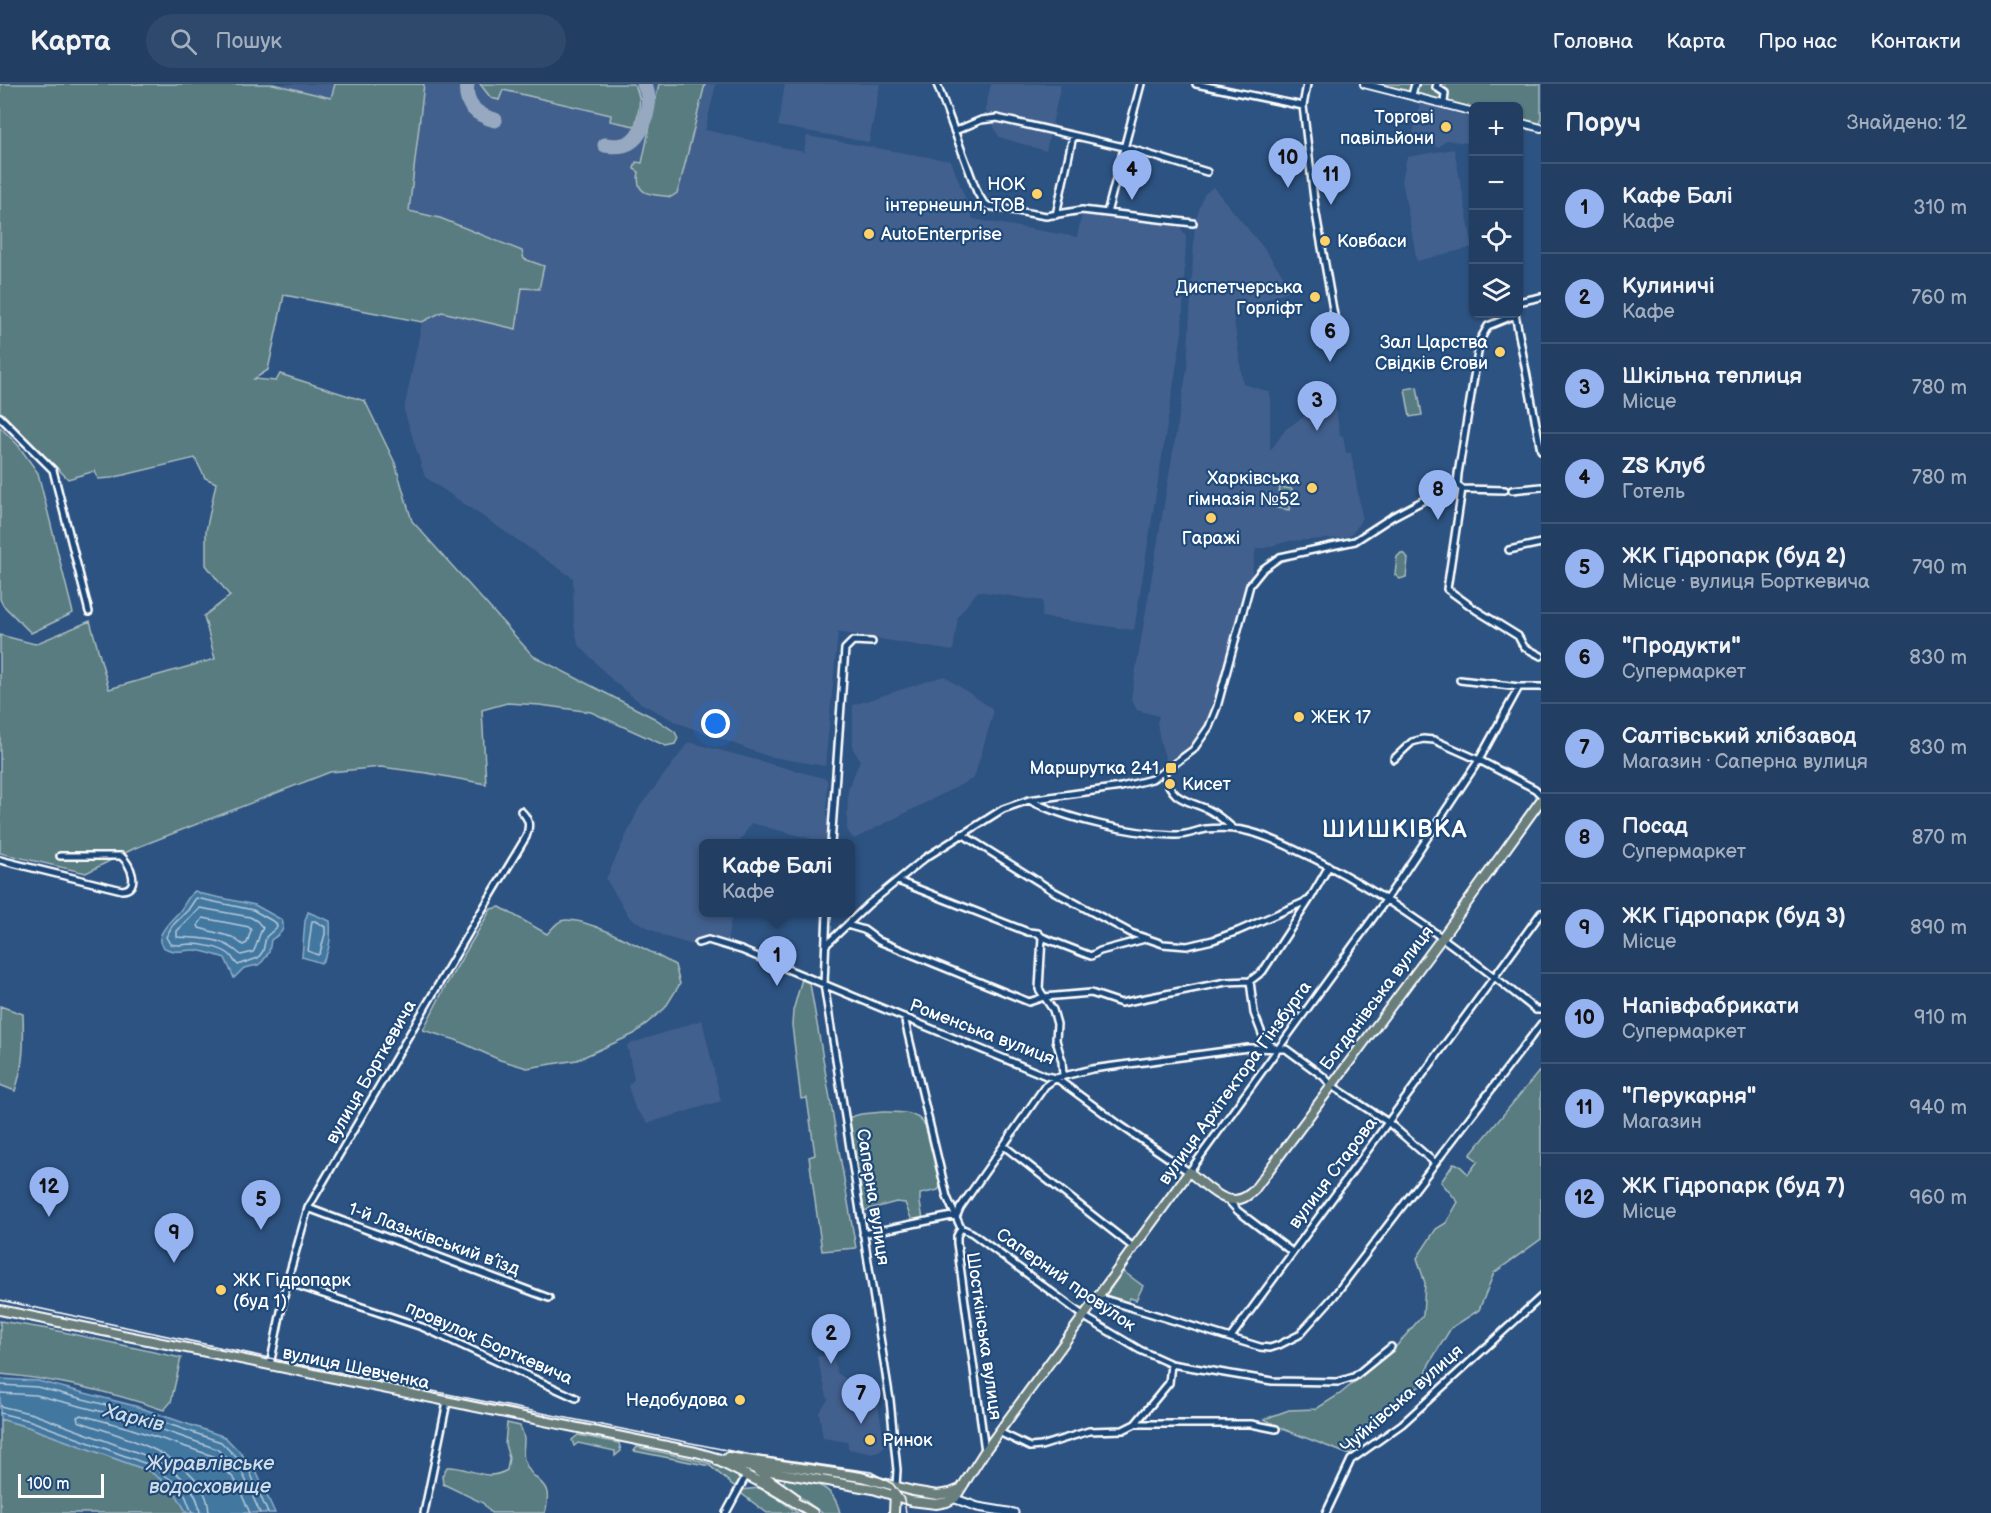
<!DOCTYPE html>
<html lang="uk">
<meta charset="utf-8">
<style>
:root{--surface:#223e62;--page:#2e496b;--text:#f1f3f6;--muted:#a2aebe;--line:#3f5777;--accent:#95b2f1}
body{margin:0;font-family:"Balsamiq Sans",sans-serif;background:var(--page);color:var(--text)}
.controls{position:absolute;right:18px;top:18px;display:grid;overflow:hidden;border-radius:9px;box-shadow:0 2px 4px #0004}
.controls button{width:54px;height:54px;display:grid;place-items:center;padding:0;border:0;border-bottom:2px solid var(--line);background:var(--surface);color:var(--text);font:30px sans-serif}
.scale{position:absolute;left:18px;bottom:15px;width:86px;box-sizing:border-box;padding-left:6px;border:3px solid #fff;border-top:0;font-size:16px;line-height:21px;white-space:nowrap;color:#fff;-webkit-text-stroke:4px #1f4a7a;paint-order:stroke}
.you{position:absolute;left:716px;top:640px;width:21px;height:21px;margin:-15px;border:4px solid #fff;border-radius:50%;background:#1a73e8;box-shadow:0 0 0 9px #1a73e833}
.badge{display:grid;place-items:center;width:39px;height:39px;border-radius:50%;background:var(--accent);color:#111;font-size:20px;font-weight:700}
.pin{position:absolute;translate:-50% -50px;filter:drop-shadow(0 2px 3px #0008)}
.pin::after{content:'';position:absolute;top:32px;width:21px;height:18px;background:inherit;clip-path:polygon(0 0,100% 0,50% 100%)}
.popup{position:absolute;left:699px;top:755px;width:156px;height:78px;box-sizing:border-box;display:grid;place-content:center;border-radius:9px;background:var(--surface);filter:drop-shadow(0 2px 4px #0005);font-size:20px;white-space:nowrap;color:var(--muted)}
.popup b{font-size:22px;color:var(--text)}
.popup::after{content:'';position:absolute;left:50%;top:100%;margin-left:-12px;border:12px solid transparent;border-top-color:var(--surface)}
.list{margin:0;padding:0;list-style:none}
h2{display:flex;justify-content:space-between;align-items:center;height:78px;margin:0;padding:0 24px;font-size:26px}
h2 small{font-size:20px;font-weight:400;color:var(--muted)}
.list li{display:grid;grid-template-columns:39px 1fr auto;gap:18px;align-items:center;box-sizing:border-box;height:90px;padding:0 24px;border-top:2px solid var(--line)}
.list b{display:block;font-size:22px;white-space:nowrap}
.list p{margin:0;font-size:20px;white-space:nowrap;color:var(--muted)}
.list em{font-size:20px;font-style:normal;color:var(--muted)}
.icon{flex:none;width:33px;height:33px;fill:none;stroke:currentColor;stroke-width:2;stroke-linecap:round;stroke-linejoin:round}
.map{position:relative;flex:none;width:1541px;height:1429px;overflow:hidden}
header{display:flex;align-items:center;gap:36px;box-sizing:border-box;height:84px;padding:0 30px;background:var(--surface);border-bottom:2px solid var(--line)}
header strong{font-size:28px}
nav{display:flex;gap:33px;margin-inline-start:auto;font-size:21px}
.search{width:420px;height:54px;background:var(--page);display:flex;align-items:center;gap:15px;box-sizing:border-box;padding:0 21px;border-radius:33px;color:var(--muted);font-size:22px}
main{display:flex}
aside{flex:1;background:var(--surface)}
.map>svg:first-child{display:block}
.built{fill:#42608e}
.green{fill:#587b80;stroke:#acbdc0;stroke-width:1.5}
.water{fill:#4377a0;stroke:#8eadc6;stroke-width:1.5}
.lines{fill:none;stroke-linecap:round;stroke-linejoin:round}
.shore{stroke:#b4c9d9;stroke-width:1.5}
.taxiway{stroke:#96a9c0;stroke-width:15}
.minor-casing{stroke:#fff;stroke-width:10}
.tertiary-casing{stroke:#fff;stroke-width:10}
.secondary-casing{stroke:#fff;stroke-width:11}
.primary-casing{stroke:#fff;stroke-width:12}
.minor{stroke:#1f4a7a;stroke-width:5}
.tertiary{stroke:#1f4a7a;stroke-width:6}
.secondary{stroke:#1f4a7a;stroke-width:7}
.primary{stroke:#6b7f7c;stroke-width:8}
.tram{stroke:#fff;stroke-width:1.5}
.poi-dot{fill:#ffd166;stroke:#1f4a7a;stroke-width:2}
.labels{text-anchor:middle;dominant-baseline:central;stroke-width:4.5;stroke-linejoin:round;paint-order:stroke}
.poi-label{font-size:18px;fill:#fff;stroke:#1f4a7a;text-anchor:end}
.street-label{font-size:18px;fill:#fff;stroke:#1f4a7a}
.water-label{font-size:20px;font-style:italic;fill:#d0dde7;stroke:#1f4a7a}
.district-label{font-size:24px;font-weight:bold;letter-spacing:1.5px;fill:#fff;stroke:#1f4a7a}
</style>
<header>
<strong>Карта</strong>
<div class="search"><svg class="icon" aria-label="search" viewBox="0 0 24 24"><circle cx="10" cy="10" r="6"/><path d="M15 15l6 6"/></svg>Пошук</div>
<nav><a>Головна</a><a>Карта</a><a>Про нас</a><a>Контакти</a></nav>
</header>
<main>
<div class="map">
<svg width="1541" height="1429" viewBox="0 0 1541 1429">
<rect width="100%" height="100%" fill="#2d5382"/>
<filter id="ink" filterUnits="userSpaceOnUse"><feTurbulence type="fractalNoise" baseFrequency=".0167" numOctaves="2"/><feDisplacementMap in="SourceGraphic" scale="12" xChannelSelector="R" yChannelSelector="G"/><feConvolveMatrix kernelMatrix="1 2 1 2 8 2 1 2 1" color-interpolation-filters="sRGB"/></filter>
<g filter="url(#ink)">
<path class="built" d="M0,0H716L705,46L804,68L807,52L951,77L973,135L1077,153L1082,130L1179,141L1186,152L1182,248L1134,546L1042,533L1043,517L978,507L958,532L953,567L838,548L825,682L767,672L678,639L641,619L614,598L578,560L574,539L573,494L425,393L404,326L422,238L284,211L268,286L0,187Z
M785,0H880L869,58L778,42Z
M991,0H1061L1046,67L999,53L985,25Z
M1420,19L1473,34V60L1446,56L1439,63L1411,58Z
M1454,65L1473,163L1417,177L1402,96L1407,73Z
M1213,103L1262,162L1293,205L1233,229L1243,300L1270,308V367L1286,345L1320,321L1335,320L1340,352H1343L1346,369H1351L1362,433L1356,445L1350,451L1342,454L1289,457L1264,464H1256L1250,499L1216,622L1199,656L1180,672L1166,677L1160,656L1157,639L1159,632L1137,626L1131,615L1187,285L1195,138L1204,111Z
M944,592L991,624L993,630L974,694L854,755L847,746L848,706L860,676L853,665V621Z
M689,658L827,695V759L751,739L739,759L704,760V828L726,829L731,836L726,864L693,861L666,853L630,834L606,795L639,724Z
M702,936L721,1017L648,1039L635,1024L628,1002L634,995L627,961Z
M833,1269L837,1289L877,1315L885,1362L879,1368L869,1369L848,1365V1358L823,1354L819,1328L828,1316L817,1273Z"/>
<path class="green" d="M0,0H273L331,14L335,0H424L409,127L440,134L522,167L524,175L544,182L539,205L522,204L516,245L442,228L422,238L284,211L268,286L254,295L276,297L280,290L365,317L395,379L412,437L533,572L654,634L675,648L678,654L675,660L666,662L591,628L540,621L507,619L482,626L486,700L427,689L381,683L330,688L133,765L86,789L0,769V551L35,560L90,537L109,605L215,575L204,532L230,512L206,481V447L216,399L205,394L195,374L111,394L98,395L95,387L68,395L0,327Z
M480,0H634C643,15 639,26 635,42L610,37L611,31L503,6L499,16L491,14Z
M659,0H705L680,100L677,109L671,113C653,110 634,113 639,88L634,85L636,78L642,79Z
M1373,0H1541V40L1519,35L1518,22L1473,24Z
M1417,303L1422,331L1410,333L1405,305Z
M0,343L18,361L38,389L73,529L31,549L3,521L0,515Z
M1280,403L1292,405L1289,426L1277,424Z
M1401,469L1406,471L1408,475L1406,493L1400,495L1395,491L1397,473Z
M500,823L547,850C551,846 556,839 561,837C580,829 655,870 675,881L680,900L665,924L634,950L577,976L527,984L500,976L456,956L423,946L446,901L491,825Z
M803,891L809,894L856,1164L822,1167L809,1073L815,1071L807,1014L801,1015L792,941L793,927Z
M0,922L23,930C24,957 24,981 15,1007L0,1001Z
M1541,985V1155L1494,1189L1479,1226L1451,1244L1429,1280L1423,1300L1368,1339L1350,1371L1283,1345L1264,1335L1289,1326L1316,1325L1340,1310L1393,1266L1423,1231L1425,1199L1417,1174L1436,1145L1446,1139L1458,1118L1441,1098L1454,1079L1459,1081L1468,1090L1478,1077L1470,1071Z
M883,1028C899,1028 916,1027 925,1041L942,1100L938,1106L920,1110V1119L923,1135L912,1137L905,1119L896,1118L863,1127L847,1034L861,1030Z
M1123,1187L1143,1202L1136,1216L1130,1214L1128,1218L1106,1211Z
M0,1237L54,1246L181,1274L171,1318L164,1326C111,1308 56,1295 0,1290Z
M0,1335L28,1343L149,1387L172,1403L187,1429H0Z
M507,1339L520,1342C528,1358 521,1362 524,1375C532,1403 555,1392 545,1429H491L483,1419L443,1400L442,1392L447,1383C469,1382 486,1399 507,1386L509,1374L505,1360Z
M578,1351L619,1359L621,1367L615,1372V1367L578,1359L574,1362L572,1356Z
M637,1363C660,1369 728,1379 741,1394L738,1400L734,1402L710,1382L634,1367Z
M785,1395C812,1399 833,1398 840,1429H822L783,1400Z
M759,1404L777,1414L798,1429H767L742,1410L741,1406Z"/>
<path class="water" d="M195,807L202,810L255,821L282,836C286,847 279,850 271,856L269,868L263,877L258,881L244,884L234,894L225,874C215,871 203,866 192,866C186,866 180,868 174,867C145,862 168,839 178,829C185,822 187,812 195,807Z
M308,828L330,837C331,851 331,869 321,879L302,873L305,837Z
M0,1295L38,1297L135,1322L225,1353L254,1383L275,1429H187L172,1403L149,1387L28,1343L0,1335Z"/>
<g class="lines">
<path class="shore" d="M196,814L253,826L276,839L277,843L266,853L263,867L258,874L238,881C234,878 233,873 229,870C220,863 200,860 190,860C182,861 177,862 170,860L166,853L172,842L188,826Z
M200,824L250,833L257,837L263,844C258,851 258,861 253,868L241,871C220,852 202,855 177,853V847Z
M203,834L249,843L251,846L247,859L243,861L232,853L199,844L198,841Z
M312,837H315L325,843V850L320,869L318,871L308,867Z
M0,1301L37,1303L133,1328L221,1358L249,1386L268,1429
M0,1309L36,1311L131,1335L217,1365L243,1390L260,1429
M0,1322L33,1330L155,1375C175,1386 198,1404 200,1429
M0,1329L31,1337L152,1382L177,1400L185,1411L192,1429
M209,1429C207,1373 121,1353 78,1337L77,1333L81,1331L129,1344L213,1372L235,1396L250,1429"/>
<path class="taxiway" d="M467,0C464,21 476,31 495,36
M605,61C629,65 640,55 646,32C649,20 650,12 644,0"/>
<g class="minor-casing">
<path id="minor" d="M937,0L977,108L983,118L988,122L1046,132L1082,126L1193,139
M1196,0L1303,22
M1307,0L1303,22L1315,124L1337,248L1343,257
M1437,0L1436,3L1445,9L1444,19
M1412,11L1415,0
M955,47L981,36L997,34L1124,63L1207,88
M1107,129L1141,0
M1056,131L1073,52
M1518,218L1541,213
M1515,230L1541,366
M1515,231L1488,242L1480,256L1458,390L1457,401L1462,405L1447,505L1476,526L1518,552L1524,563L1541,572
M0,333L53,386L89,528
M1462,405L1505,406
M1512,406L1541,403
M1509,466L1541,459
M1460,596L1519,603H1541
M1394,675L1412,658L1423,655L1434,656L1479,676L1535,705L1541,711
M1163,688C1174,718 1182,714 1207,725C1218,730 1225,738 1234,745
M1029,716C1066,735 1132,750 1174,751C1185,752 1195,747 1206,745C1216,744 1231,744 1242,746C1263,750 1283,760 1302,769C1384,807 1465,869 1536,926H1541
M962,750L1055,808L1131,849L1163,860L1187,862L1213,856L1238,847L1309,816
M831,760L845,565L853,557L872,558
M0,776L122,806C141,805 131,780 121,772H60
M898,797L1028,848L1038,849L1042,853L1091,872L1100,867L1145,855
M827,828L824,900L890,1316L897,1386L896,1402
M847,841L864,846L879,857L1029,918L1044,913L1091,909L1121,919L1226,898L1250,897L1263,887L1310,815L1329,782
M1042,853L1039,905L1053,926L1057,940L1056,956L1062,977L1063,991
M698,859L708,856L741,866L1046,992L1056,994L1092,985L1248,964L1286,965L1324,993L1331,1001L1389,1039L1435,1079
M826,861L869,820L925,774L1003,725L1029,716L1121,703L1152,695L1163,688L1193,666L1209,643L1217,623L1250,501L1263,485L1280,473L1355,457L1392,433L1445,405L1457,401
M1250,897L1254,929L1264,955L1276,965
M904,933L947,1113L961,1144L957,1152V1159L985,1367
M1004,1062L1133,1163
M1228,1116L1238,1127L1292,1168
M308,1124L549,1214
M961,1144L972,1149L1088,1235L1140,1266L1171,1280L1272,1297L1338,1298L1354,1293L1391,1263
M863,1150L957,1131L960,1124L1045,1002L1056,994L1120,1041L1189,1088L1386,816L1479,676L1519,603
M287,1198L422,1243L576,1314
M1097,1213L1260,1263L1270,1264L1279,1261L1299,1251L1334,1212L1541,940
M1231,1253L1541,829
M270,1281L287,1198L308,1124L472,843L526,753C530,742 530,736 521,727
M1135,1340H1251L1276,1345
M999,1348L1030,1363L1041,1362L1089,1347L1123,1346L1135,1340L1169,1299L1171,1280
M424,1429L447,1318
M726,1429L747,1390
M1326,1429L1351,1376L1402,1340L1541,1213"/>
</g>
<g class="tertiary-casing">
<path id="tertiary" d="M1364,0L1474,28
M1518,38L1541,44"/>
</g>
<g class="secondary-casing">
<path id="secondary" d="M950,1413L978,1423L1014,1429"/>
</g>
<g class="primary-casing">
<path id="primary" d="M0,1226L696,1368L752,1384L873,1405L911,1417L936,1420L947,1418L955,1414L985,1367L1189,1088C1209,1103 1230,1131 1254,1106L1441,855L1541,716
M728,1373L861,1393L913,1407L937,1411L950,1409L960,1405
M718,1377L771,1404L813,1429
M757,1387L794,1413
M894,1429L895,1407"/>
</g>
<use href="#minor" class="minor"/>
<use href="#tertiary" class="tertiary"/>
<use href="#secondary" class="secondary"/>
<use href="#primary" class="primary"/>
<path class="tram" d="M0,1216L288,1278L751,1371L871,1388L893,1400L904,1415L906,1429"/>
</g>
</g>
<g class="poi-dot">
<circle cx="1446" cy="43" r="6"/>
<circle cx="1037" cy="110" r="6"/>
<circle cx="869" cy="150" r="6"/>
<circle cx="1325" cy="157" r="6"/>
<circle cx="1315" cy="213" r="6"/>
<circle cx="1500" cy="268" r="6"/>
<circle cx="1312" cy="404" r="6"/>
<circle cx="1211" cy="434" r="6"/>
<circle cx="1299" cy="633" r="6"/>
<rect x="1165" y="678" width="12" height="12" rx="3"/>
<circle cx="1170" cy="700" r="6"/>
<circle cx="221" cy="1206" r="6"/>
<circle cx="740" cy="1316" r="6"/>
<circle cx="870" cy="1356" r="6"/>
</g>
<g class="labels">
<g class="poi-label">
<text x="1434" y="33">Торгові<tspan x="1434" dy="21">павільйони</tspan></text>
<text x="1025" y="100">НОК<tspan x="1025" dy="21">інтернешнл, ТОВ</tspan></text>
<text x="881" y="150" text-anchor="start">AutoEnterprise</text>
<text x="1337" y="157" text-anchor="start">Ковбаси</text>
<text x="1303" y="203">Диспетчерська<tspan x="1303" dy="21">Горліфт</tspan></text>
<text x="1488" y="258">Зал Царства<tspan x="1488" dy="21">Свідків Єгови</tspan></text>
<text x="1300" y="394">Харківська<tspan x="1300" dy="21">гімназія №52</tspan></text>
<text x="1211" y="454" text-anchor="middle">Гаражі</text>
<text x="1311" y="633" text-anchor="start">ЖЕК 17</text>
<text x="1159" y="684">Маршрутка 241</text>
<text x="1182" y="700" text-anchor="start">Кисет</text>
<text x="233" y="1196" text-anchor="start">ЖК Гідропарк<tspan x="233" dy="21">(буд 1)</tspan></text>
<text x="728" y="1316">Недобудова</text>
<text x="882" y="1356" text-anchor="start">Ринок</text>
</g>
<g class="street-label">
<text transform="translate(1377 914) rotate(-53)">Богданівська вулиця</text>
<text transform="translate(982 948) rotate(21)">Роменська вулиця</text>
<text transform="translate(371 988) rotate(-60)">вулиця Борткевича</text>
<text transform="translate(1235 999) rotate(-54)">вулиця Архітектора Гінзбурга</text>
<text transform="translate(1333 1089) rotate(-53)">вулиця Старова</text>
<text transform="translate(873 1113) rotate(81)">Саперна вулиця</text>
<text transform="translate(434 1155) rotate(20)">1-й Лазьківський в’їзд</text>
<text transform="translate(1066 1196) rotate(35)">Саперний провулок</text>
<text transform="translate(984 1252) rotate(82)">Шосткінська вулиця</text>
<text transform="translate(489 1259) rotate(24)">провулок Борткевича</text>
<text transform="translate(356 1284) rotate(12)">вулиця Шевченка</text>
<text transform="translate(1402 1315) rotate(-41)">Чуйківська вулиця</text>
</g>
<g class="water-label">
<text transform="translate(134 1334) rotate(14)">Харків</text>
<text x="210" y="1380">Журавлівське<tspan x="210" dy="23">водосховище</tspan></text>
</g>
<g class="district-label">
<text x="1395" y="745">ШИШКІВКА</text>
</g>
</g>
</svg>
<div class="controls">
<button>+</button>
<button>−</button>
<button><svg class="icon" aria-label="locate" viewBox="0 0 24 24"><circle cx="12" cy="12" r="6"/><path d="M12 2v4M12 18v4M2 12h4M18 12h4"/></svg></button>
<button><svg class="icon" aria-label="layers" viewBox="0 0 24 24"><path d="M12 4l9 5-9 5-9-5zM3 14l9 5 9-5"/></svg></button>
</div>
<div class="scale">100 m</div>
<div class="you"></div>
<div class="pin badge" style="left:777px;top:902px">1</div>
<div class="popup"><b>Кафе Балі</b>Кафе</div>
<div class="pin badge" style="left:831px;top:1280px">2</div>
<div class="pin badge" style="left:1317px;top:347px">3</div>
<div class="pin badge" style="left:1132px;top:116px">4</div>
<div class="pin badge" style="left:261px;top:1146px">5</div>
<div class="pin badge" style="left:1330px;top:278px">6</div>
<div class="pin badge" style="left:861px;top:1340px">7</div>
<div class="pin badge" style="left:1438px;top:436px">8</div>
<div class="pin badge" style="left:174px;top:1179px">9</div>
<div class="pin badge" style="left:1288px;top:104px">10</div>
<div class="pin badge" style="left:1331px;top:121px">11</div>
<div class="pin badge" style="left:49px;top:1133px">12</div>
</div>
<aside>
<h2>Поруч<small>Знайдено: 12</small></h2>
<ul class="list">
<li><span class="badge">1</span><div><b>Кафе Балі</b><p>Кафе</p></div><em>310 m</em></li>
<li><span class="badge">2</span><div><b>Кулиничі</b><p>Кафе</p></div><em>760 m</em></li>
<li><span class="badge">3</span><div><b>Шкільна теплиця</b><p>Місце</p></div><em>780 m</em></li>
<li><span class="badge">4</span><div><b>ZS Клуб</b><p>Готель</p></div><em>780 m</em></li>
<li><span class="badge">5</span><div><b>ЖК Гідропарк (буд 2)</b><p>Місце · вулиця Борткевича</p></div><em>790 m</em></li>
<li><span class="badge">6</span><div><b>&quot;Продукти&quot;</b><p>Супермаркет</p></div><em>830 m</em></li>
<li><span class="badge">7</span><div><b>Салтівський хлібзавод</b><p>Магазин · Саперна вулиця</p></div><em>830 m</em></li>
<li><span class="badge">8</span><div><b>Посад</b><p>Супермаркет</p></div><em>870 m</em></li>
<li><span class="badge">9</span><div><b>ЖК Гідропарк (буд 3)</b><p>Місце</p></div><em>890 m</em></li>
<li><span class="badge">10</span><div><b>Напівфабрикати</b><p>Супермаркет</p></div><em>910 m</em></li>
<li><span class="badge">11</span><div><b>&quot;Перукарня&quot;</b><p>Магазин</p></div><em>940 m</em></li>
<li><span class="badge">12</span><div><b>ЖК Гідропарк (буд 7)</b><p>Місце</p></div><em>960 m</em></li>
</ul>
</aside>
</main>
